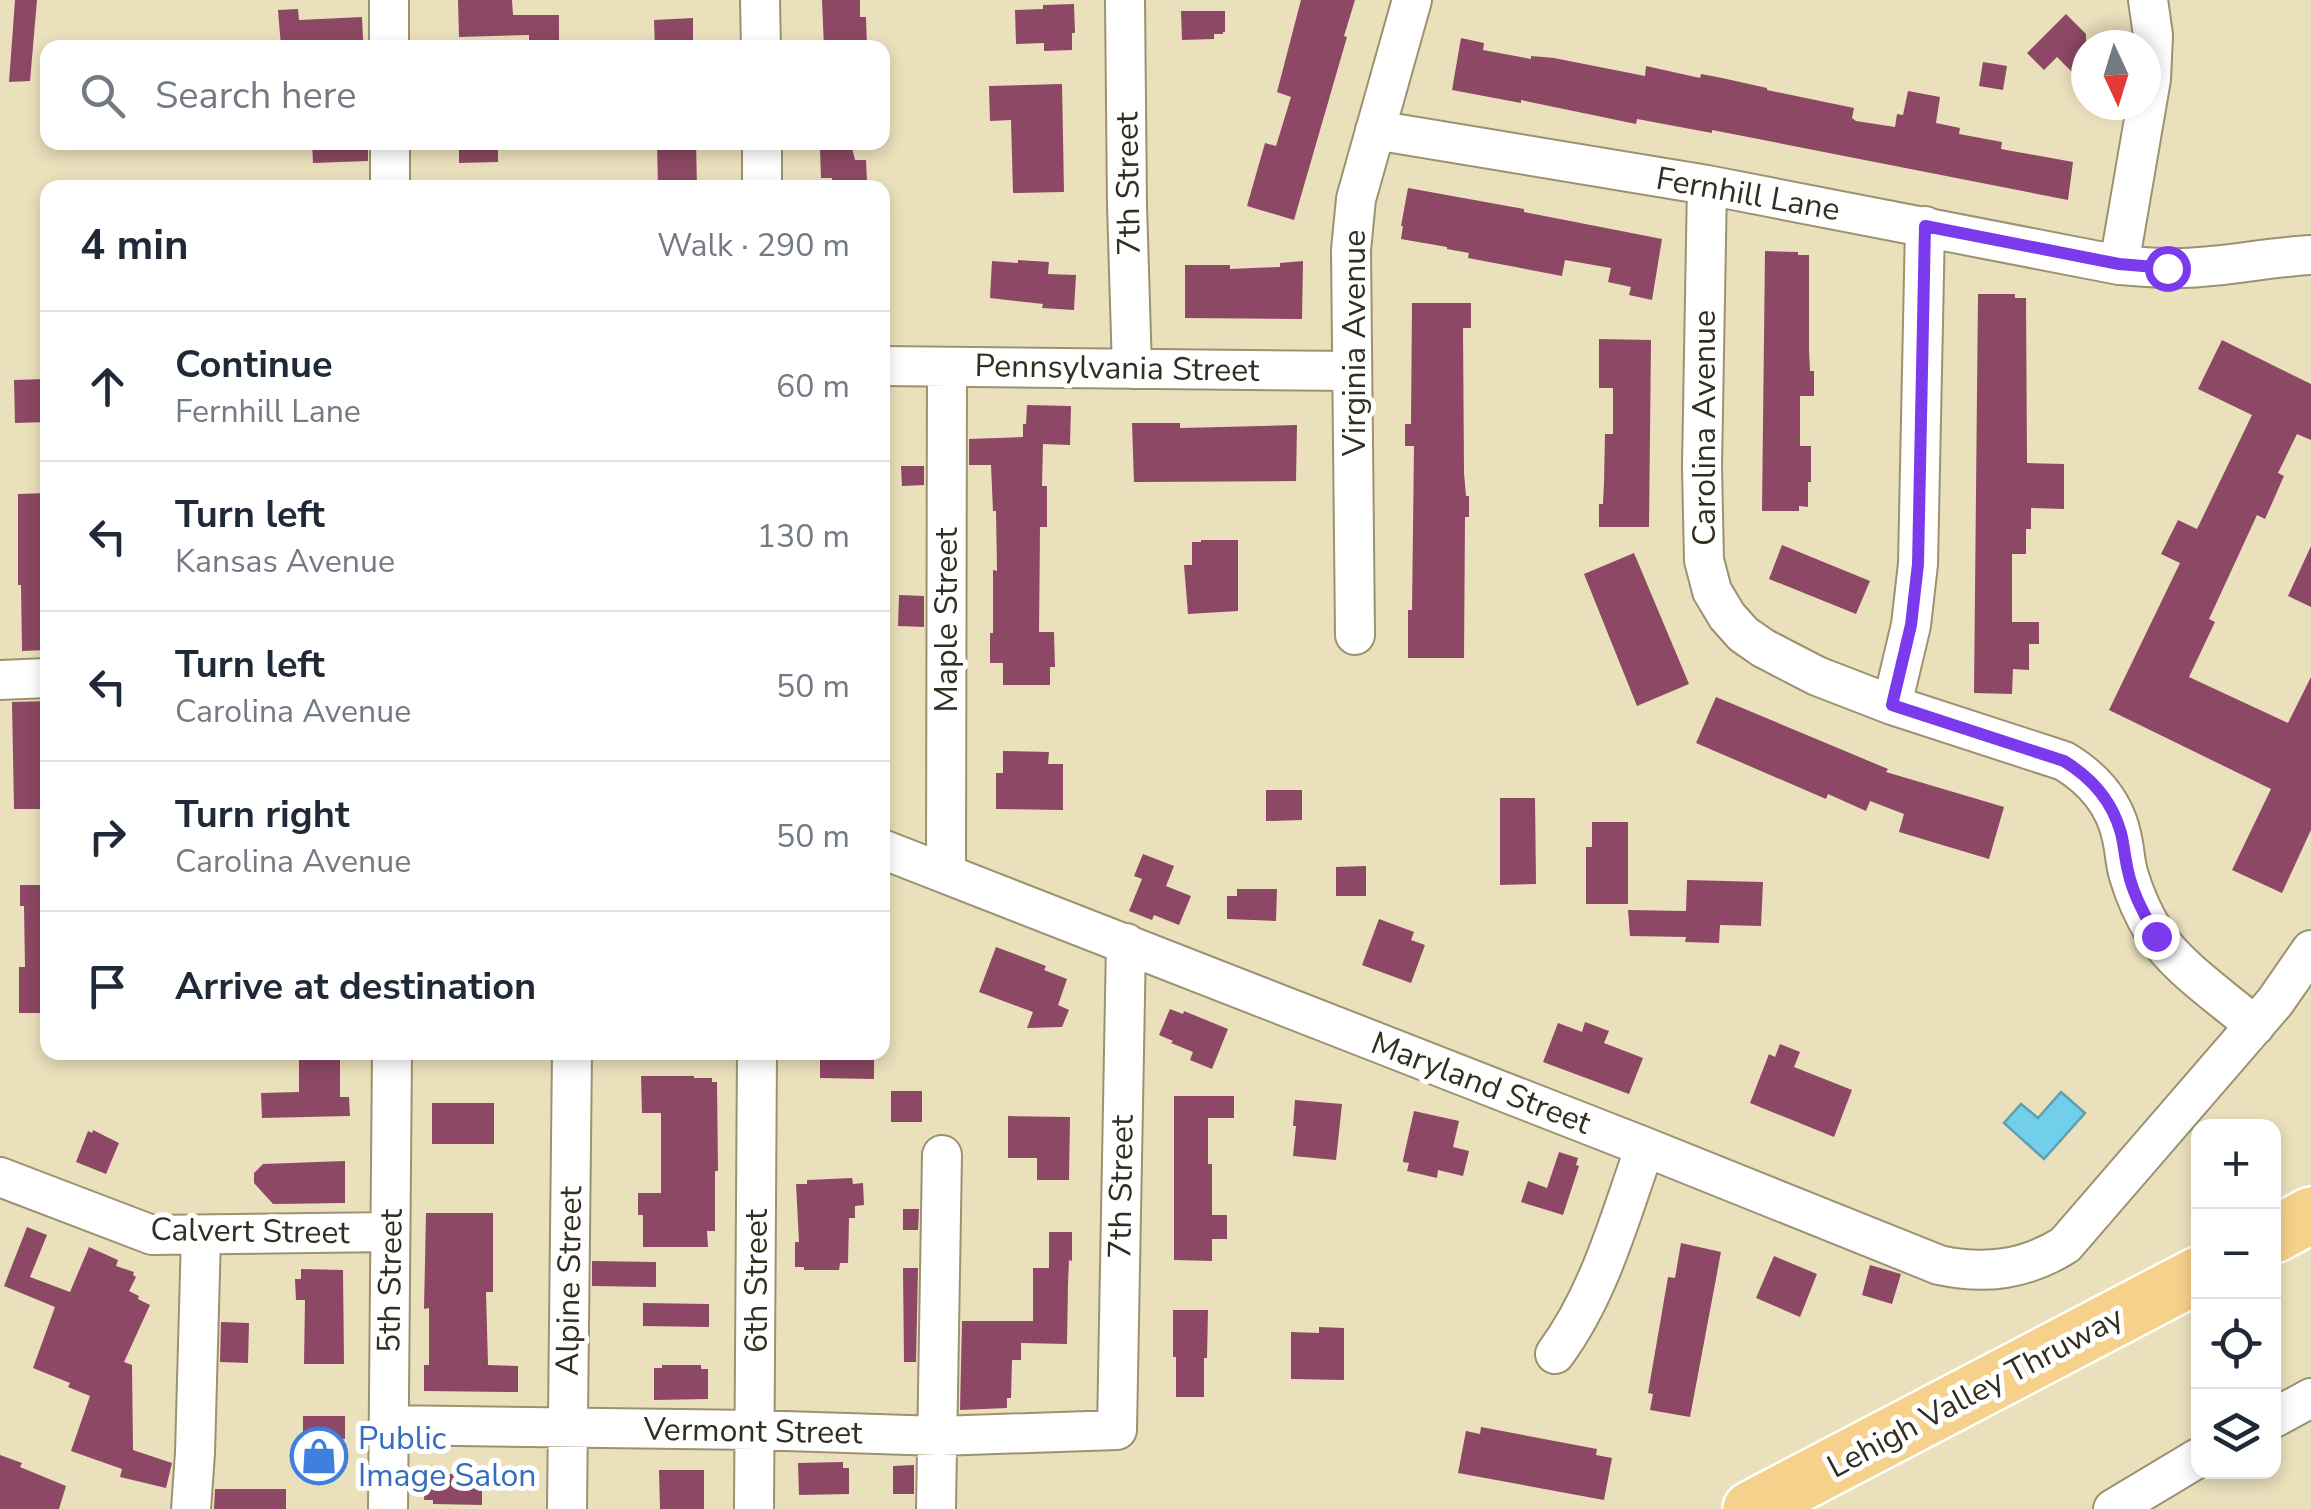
<!DOCTYPE html>
<meta charset="utf-8">
<style>
:root{--surface:#fff;--page:#f6f6f7;--text:#1f2937;--muted:#747a83;--line:#e0e1e3}
body{margin:0;font-family:"Nunito Sans",sans-serif;background:var(--page);color:var(--text)}
.controls{position:absolute;right:30px;bottom:30px;display:grid;overflow:hidden;border-radius:20px;box-shadow:0 5px 15px #0003}
.controls button{width:90px;height:90px;display:grid;place-items:center;padding:0;border:0;border-bottom:2px solid var(--line);background:var(--surface);color:var(--text);font:50px sans-serif}
.compass{position:absolute;left:2071px;top:30px;width:90px;height:90px;border-radius:50%;background:var(--surface);box-shadow:0 5px 15px #0003;rotate:176deg}
.stop{position:absolute;width:30px;height:30px;margin:-22px;border:8px solid #7c3aed;border-radius:50%;background:#fff}
.stop.end{background:#7c3aed;border-color:#fff;box-shadow:0 2px 10px #0008}
.list{margin:0;padding:0;list-style:none}
h2{display:flex;justify-content:space-between;align-items:center;height:130px;margin:0;padding:0 40px;font-size:42px}
h2 small{font-size:32px;font-weight:400;color:var(--muted)}
.list li{display:grid;grid-template-columns:65px 1fr auto;gap:30px;align-items:center;box-sizing:border-box;height:150px;padding:0 40px;border-top:2px solid var(--line)}
.list b{display:block;font-size:38px;white-space:nowrap}
.list p{margin:0;font-size:32px;white-space:nowrap;color:var(--muted)}
.list em{font-size:32px;font-style:normal;color:var(--muted)}
.icon{flex:none;width:55px;height:55px;fill:none;stroke:currentColor;stroke-width:2;stroke-linecap:round;stroke-linejoin:round}
.map{position:relative;flex:none;width:2311px;height:1509px;overflow:hidden}
.search{position:absolute;background:var(--surface);box-shadow:0 5px 15px #0003;left:40px;top:40px;width:850px;height:110px;display:flex;align-items:center;gap:25px;box-sizing:border-box;padding:0 35px;border-radius:20px;color:var(--muted);font-size:38px}
.panel{position:absolute;background:var(--surface);box-shadow:0 5px 15px #0003;left:40px;top:180px;width:850px;height:880px;border-radius:20px}
.map>svg:first-child{display:block}
.water{fill:#72cfec;stroke:#5f9faf;stroke-width:2.5}
.building{fill:#8c4864}
.lines{fill:none;stroke-linecap:round;stroke-linejoin:round}
.minor-casing{stroke:#9c9270;stroke-width:42}
.highway-casing{stroke:#fff;stroke-width:60}
.minor{stroke:#fff;stroke-width:38}
.highway{stroke:#f6d18b;stroke-width:55}
.route{stroke:#7c3aed;stroke-width:12}
.labels{text-anchor:middle;dominant-baseline:central;stroke-width:10;stroke-linejoin:round;paint-order:stroke}
.street-label{font-size:32px;fill:#322e20;stroke:#fff}
.shop-label{font-size:32px;fill:#366cbe;stroke:#fff;text-anchor:start}
</style>
<div class="map">
<svg width="2311" height="1509" viewBox="0 0 2311 1509">
<rect width="100%" height="100%" fill="#ebe0bc"/>
<path class="water" d="M2061,1092L2085,1113L2044,1159L2004,1123L2021,1104L2038,1118Z"/>
<path class="building" d="M15,0H37L30,81L9,82Z
M458,0H512L513,15H559V46H529V35L459,37Z
M822,0H860V17H866L867,48H824Z
M1301,0H1355L1344,36L1347,37L1294,220L1247,206L1265,143L1276,146L1291,97L1277,92Z
M1074,4L1075,33H1072V50L1044,51V43L1016,44L1015,10L1043,9V5Z
M298,9L299,20L362,17L363,40H355V43L281,47L278,10Z
M1181,11H1225V32H1223V34H1214V39L1182,40Z
M2066,14L2086,34V63L2075,75L2057,57L2044,70L2027,53Z
M693,18V41H688V48H655L654,20Z
M1461,38L1484,43L1483,50L1531,59V56L1554,58L1645,76L1646,66L1700,78L1701,74L1722,78L1767,88V90L1854,108L1852,118L1856,121L1895,127L1897,114L1903,115L1908,91L1940,97L1936,123L1960,128L1959,134L2002,142L2001,149L2073,162L2068,200L1712,130V133L1637,119L1636,124L1521,100V103L1452,90Z
M1983,62L2007,66L2003,90L1979,86Z
M1062,84L1064,192L1013,193L1011,120L990,121L989,86Z
M312,142H368V161L313,163Z
M459,142H498V162L459,163Z
M657,142H696L697,188H658Z
M852,148L855,160H866L867,181L832,182V178H821L820,150Z
M1408,188L1524,209V212L1662,239L1652,300L1629,295L1631,287L1608,282L1611,268L1565,260L1562,276L1468,258L1469,253L1447,249V247L1401,239L1403,226H1401Z
M1765,251L1798,252V255H1809V349L1810,371H1814V396H1800V446H1811V482H1808V507L1799,506V511H1762Z
M1018,260L1049,262L1048,274L1076,275L1074,310L1042,308L1043,304L990,298L992,261L1018,263Z
M1303,261L1302,319L1185,318V265H1230V269L1253,268L1280,267V263Z
M1978,294H2015V298H2026L2027,463L2064,464V509L2031,508V529H2026V554H2012V622H2039V644H2029V670L2013,669L2012,694L1974,693Z
M1412,303H1471V328H1463L1464,473L1466,496H1469V517H1465L1464,658H1408V610H1412L1414,446H1405V424H1411Z
M1599,339L1651,340L1649,527H1599V504H1603L1604,482L1605,434H1613V388H1599Z
M2222,340L2311,384V440L2297,434L2278,473L2284,476L2265,519L2257,515L2209,619L2215,622L2189,677L2288,723L2311,677V830L2282,893L2232,870L2271,789L2109,710L2180,563L2161,554L2178,520L2197,529L2252,415L2198,389Z
M46,379L47,422L15,423L14,380Z
M1027,405L1071,406L1070,445L1043,444L1042,486H1047V527H1040L1039,632H1054L1055,667H1050V685H1003V663H990V633H993V570L997,571L996,511H993L991,465H969V439L1023,437V424H1026Z
M1132,423H1180V428L1297,425L1296,481L1134,482Z
M901,466H924V485L902,486Z
M48,493V650L22,651L21,585H18V494Z
M1201,540H1238V611L1188,614L1184,565H1192V542H1201Z
M1782,545L1870,581L1856,614L1769,579Z
M2311,546V607L2288,596Z
M1634,553L1689,684L1637,706L1584,574Z
M899,595L924,596V627L898,626Z
M1716,697L1888,769L1886,772L2004,807L1989,859L1899,832L1904,814L1870,801L1866,811L1828,794L1826,799L1696,743Z
M48,701V809H14L12,702Z
M1003,751L1049,752L1048,764H1063V810L996,809V773H1003Z
M1266,790H1302V820L1266,821Z
M1500,798H1535L1536,884L1500,885Z
M1592,822H1628V904H1586V847H1592Z
M1143,854L1174,866L1166,886L1191,896L1179,925L1154,915L1152,920L1129,911L1142,879L1134,876Z
M1366,866V896H1336V867Z
M1687,880L1763,882L1761,926L1720,925L1719,943L1685,942L1686,937L1630,936L1628,910L1686,911Z
M20,885H48V1013H19V967H25L24,906H20Z
M1237,889H1277L1276,921L1227,919V896H1237Z
M1379,919L1414,932L1411,940L1425,945L1411,983L1362,965Z
M996,947L1046,966L1044,970L1067,979L1058,1005L1069,1010L1062,1027L1027,1028L1033,1012L979,992Z
M1170,1009L1183,1014L1184,1011L1228,1029L1212,1069L1190,1060L1193,1052L1171,1043L1173,1041L1159,1035Z
M1585,1022L1609,1031L1604,1043L1643,1058L1629,1094L1543,1062L1558,1023L1582,1032Z
M1780,1044L1800,1052L1794,1067L1852,1090L1834,1137L1750,1103L1769,1054L1775,1057Z
M299,1052H340V1097H349L350,1116L262,1118L261,1093L299,1092Z
M820,1052H874V1079L820,1078Z
M641,1076H694V1078H712V1082H717L718,1171H715V1231H707L708,1247H643V1215H638V1193H661V1113H642Z
M891,1091H922V1122H891Z
M1174,1096H1234V1118H1208V1164H1212V1215H1227V1239H1212V1261L1174,1260Z
M1295,1100L1342,1104L1336,1160L1293,1156L1296,1126H1293Z
M432,1103H494V1144H432Z
M1414,1111L1459,1121L1453,1147L1469,1151L1463,1176L1438,1170L1437,1178L1407,1171L1409,1163L1403,1162V1160Z
M1008,1116L1070,1117L1069,1180H1037V1158H1008Z
M93,1130L119,1143L106,1174L76,1162L88,1131L92,1133Z
M1559,1152L1578,1158L1576,1165L1579,1166L1563,1215L1521,1202L1528,1181L1547,1188Z
M345,1161V1203L273,1204L254,1183V1173L263,1164Z
M852,1178L853,1184L863,1183L864,1205L855,1206V1218H849L848,1263H840L839,1270H804V1267H795V1242H799L796,1184H807V1180Z
M903,1209H919L918,1230H903Z
M426,1213H493V1292H486L488,1365L518,1366V1392L424,1391V1365H429V1308L424,1309Z
M27,1227L47,1235L30,1277L70,1292L89,1247L118,1260L116,1266L134,1272L133,1275L136,1277L129,1291L139,1296L138,1299L150,1305L124,1362L132,1365L133,1450L172,1463L166,1488L120,1477L122,1469L71,1451L90,1396L68,1387L70,1383L33,1368L55,1307L4,1286Z
M1049,1232H1072V1261L1069,1260L1068,1284L1067,1344L1021,1343V1360H1012L1011,1398H1007V1408L960,1410L962,1321H1033V1268H1049Z
M1681,1243L1721,1252L1690,1417L1650,1410L1653,1394L1648,1393L1668,1277L1675,1278Z
M1774,1256L1817,1274L1800,1317L1756,1298Z
M592,1261L656,1262V1287L592,1286Z
M1870,1265L1901,1274L1892,1304L1862,1295Z
M903,1268H918L916,1362H904Z
M301,1269L343,1270L344,1364H304L305,1300H296L295,1279H301Z
M643,1303L709,1304V1327L643,1326Z
M1173,1310H1208L1207,1358H1204V1397H1176V1357H1173Z
M221,1322L249,1323L248,1363L220,1362Z
M1319,1327L1344,1328V1380L1291,1379V1332L1319,1333Z
M662,1365H701V1369H708V1399L654,1400V1368H662Z
M303,1416H345V1439H336V1473L303,1474Z
M1481,1427L1597,1449L1596,1455L1612,1458L1604,1500L1458,1473L1466,1431L1480,1434Z
M0,1455L22,1463L20,1467L66,1486L59,1509H0Z
M843,1462V1468H849V1494L799,1495L798,1463Z
M914,1465V1494H893V1466Z
M659,1470H704V1509H660Z
M425,1474H482V1505L433,1504V1500H424Z
M215,1489H286V1509H214Z"/>
<g class="lines">
<g class="minor-casing">
<path id="minor" d="M389,0V48
M760,0L761,48
M1125,0L1127,205L1132,369
M1375,130L1707,185L2119,265C2141,267 2162,269 2183,268C2226,267 2268,257 2311,255
M390,142V188
M762,142V188
M1707,185L1702,467L1704,560L1712,591L1727,616L1743,634L1763,648L1817,676L1892,705L2064,761C2094,779 2115,803 2122,838C2125,851 2125,864 2129,876C2135,896 2143,914 2154,932C2177,968 2223,998 2255,1026
M2119,265L2151,79L2153,35L2148,0
M882,366L1352,371
M1355,635L1351,250L1356,199L1412,0
M0,680L48,678
M1892,705L1911,625L1918,564L1925,226
M882,849L1645,1147L1939,1265C1985,1275 2025,1270 2065,1245L2275,1002L2311,950
M946,873L947,367
M0,1177L152,1235L390,1232
M1555,1354C1600,1293 1620,1217 1645,1147
M2274,1418L2311,1398
M388,1425L755,1430L939,1436L1117,1430L1126,943
M191,1509L195,1453L201,1236
M388,1509L392,1052
M567,1509L572,1052
M754,1509L757,1052
M936,1509L942,1155
M2113,1509L2198,1458"/>
</g>
<g class="highway-casing">
<path id="highway" d="M2274,1235L2311,1215
M1751,1509L2198,1275"/>
</g>
<use href="#minor" class="minor"/>
<use href="#highway" class="highway"/>
</g>
<g class="lines">
<path class="route" d="M2156,936C2145,915 2133,895 2128,871C2125,859 2124,845 2121,833C2112,800 2092,778 2064,761L1892,705L1911,625L1918,564L1925,226L2119,264L2167,268"/>
</g>
<defs>
<g id="shop-ring" transform="scale(2.875)"><circle r="9.5" fill="#fff" stroke="#3f7fe0" stroke-width="1.5"/><path d="M-5-2.5h2.3a2.7 3.5 0 0 1 5.4 0H5L5.5 6h-11ZM-1.5-2.5h3a1.5 2.3 0 0 0-3 0Z" fill="#3f7fe0"/></g>
</defs>
<g fill-rule="evenodd">
<use href="#shop-ring" x="319" y="1456"/>
</g>
<g class="labels">
<g class="street-label">
<text transform="translate(1128 184) rotate(-91)">7th Street</text>
<text transform="translate(1748 194) rotate(10)">Fernhill Lane</text>
<text transform="translate(1354 343) rotate(-90)">Virginia Avenue</text>
<text transform="translate(1117 368) rotate(1)">Pennsylvania Street</text>
<text transform="translate(1704 428) rotate(-90)">Carolina Avenue</text>
<text transform="translate(946 620) rotate(-90)">Maple Street</text>
<text transform="translate(1481 1083) rotate(21)">Maryland Street</text>
<text transform="translate(1121 1187) rotate(-89)">7th Street</text>
<text transform="translate(250 1231) rotate(1)">Calvert Street</text>
<text transform="translate(390 1281) rotate(-89)">5th Street</text>
<text transform="translate(569 1281) rotate(-89)">Alpine Street</text>
<text transform="translate(756 1281) rotate(-90)">6th Street</text>
<text transform="translate(1975 1392) rotate(-28)">Lehigh Valley Thruway</text>
<text transform="translate(753 1431) rotate(1)">Vermont Street</text>
</g>
<g class="shop-label">
<text x="358" y="1438">Public<tspan x="358" dy="37">Image Salon</tspan></text>
</g>
</g>
</svg>
<div class="controls">
<button>+</button>
<button>−</button>
<button><svg class="icon" aria-label="locate" viewBox="0 0 24 24"><circle cx="12" cy="12" r="6"/><path d="M12 2v4M12 18v4M2 12h4M18 12h4"/></svg></button>
<button><svg class="icon" aria-label="layers" viewBox="0 0 24 24"><path d="M12 4l9 5-9 5-9-5zM3 14l9 5 9-5"/></svg></button>
</div>
<svg class="compass" viewBox="-18 -18 36 36"><path d="M0-13l5 13h-10z" fill="#e53935"/><path d="M0 13l5-13h-10z" fill="#747a83"/></svg>
<div class="stop" style="left:2167px;top:268px"></div>
<div class="stop end" style="left:2156px;top:936px"></div>
<div class="search"><svg class="icon" aria-label="search" viewBox="0 0 24 24"><circle cx="10" cy="10" r="6"/><path d="M15 15l6 6"/></svg>Search here</div>
<section class="panel">
<h2>4 min<small>Walk · 290 m</small></h2>
<ul class="list">
<li><svg class="icon" aria-label="ahead" viewBox="0 0 24 24"><path d="M12 20V5M6 11l6-6 6 6"/></svg><div><b>Continue</b><p>Fernhill Lane</p></div><em>60 m</em></li>
<li><svg class="icon" aria-label="left" viewBox="0 0 24 24"><path d="M17 20v-9H6M10 6l-5 5 5 5"/></svg><div><b>Turn left</b><p>Kansas Avenue</p></div><em>130 m</em></li>
<li><svg class="icon" aria-label="left" viewBox="0 0 24 24"><path d="M17 20v-9H6M10 6l-5 5 5 5"/></svg><div><b>Turn left</b><p>Carolina Avenue</p></div><em>50 m</em></li>
<li><svg class="icon" aria-label="right" viewBox="0 0 24 24"><path d="M7 20v-9h11M14 6l5 5-5 5"/></svg><div><b>Turn right</b><p>Carolina Avenue</p></div><em>50 m</em></li>
<li><svg class="icon" aria-label="arrive" viewBox="0 0 24 24"><path d="M6 21V4h12l-3 4 3 4H6"/></svg><div><b>Arrive at destination</b></div></li>
</ul>
</section>
</div>
